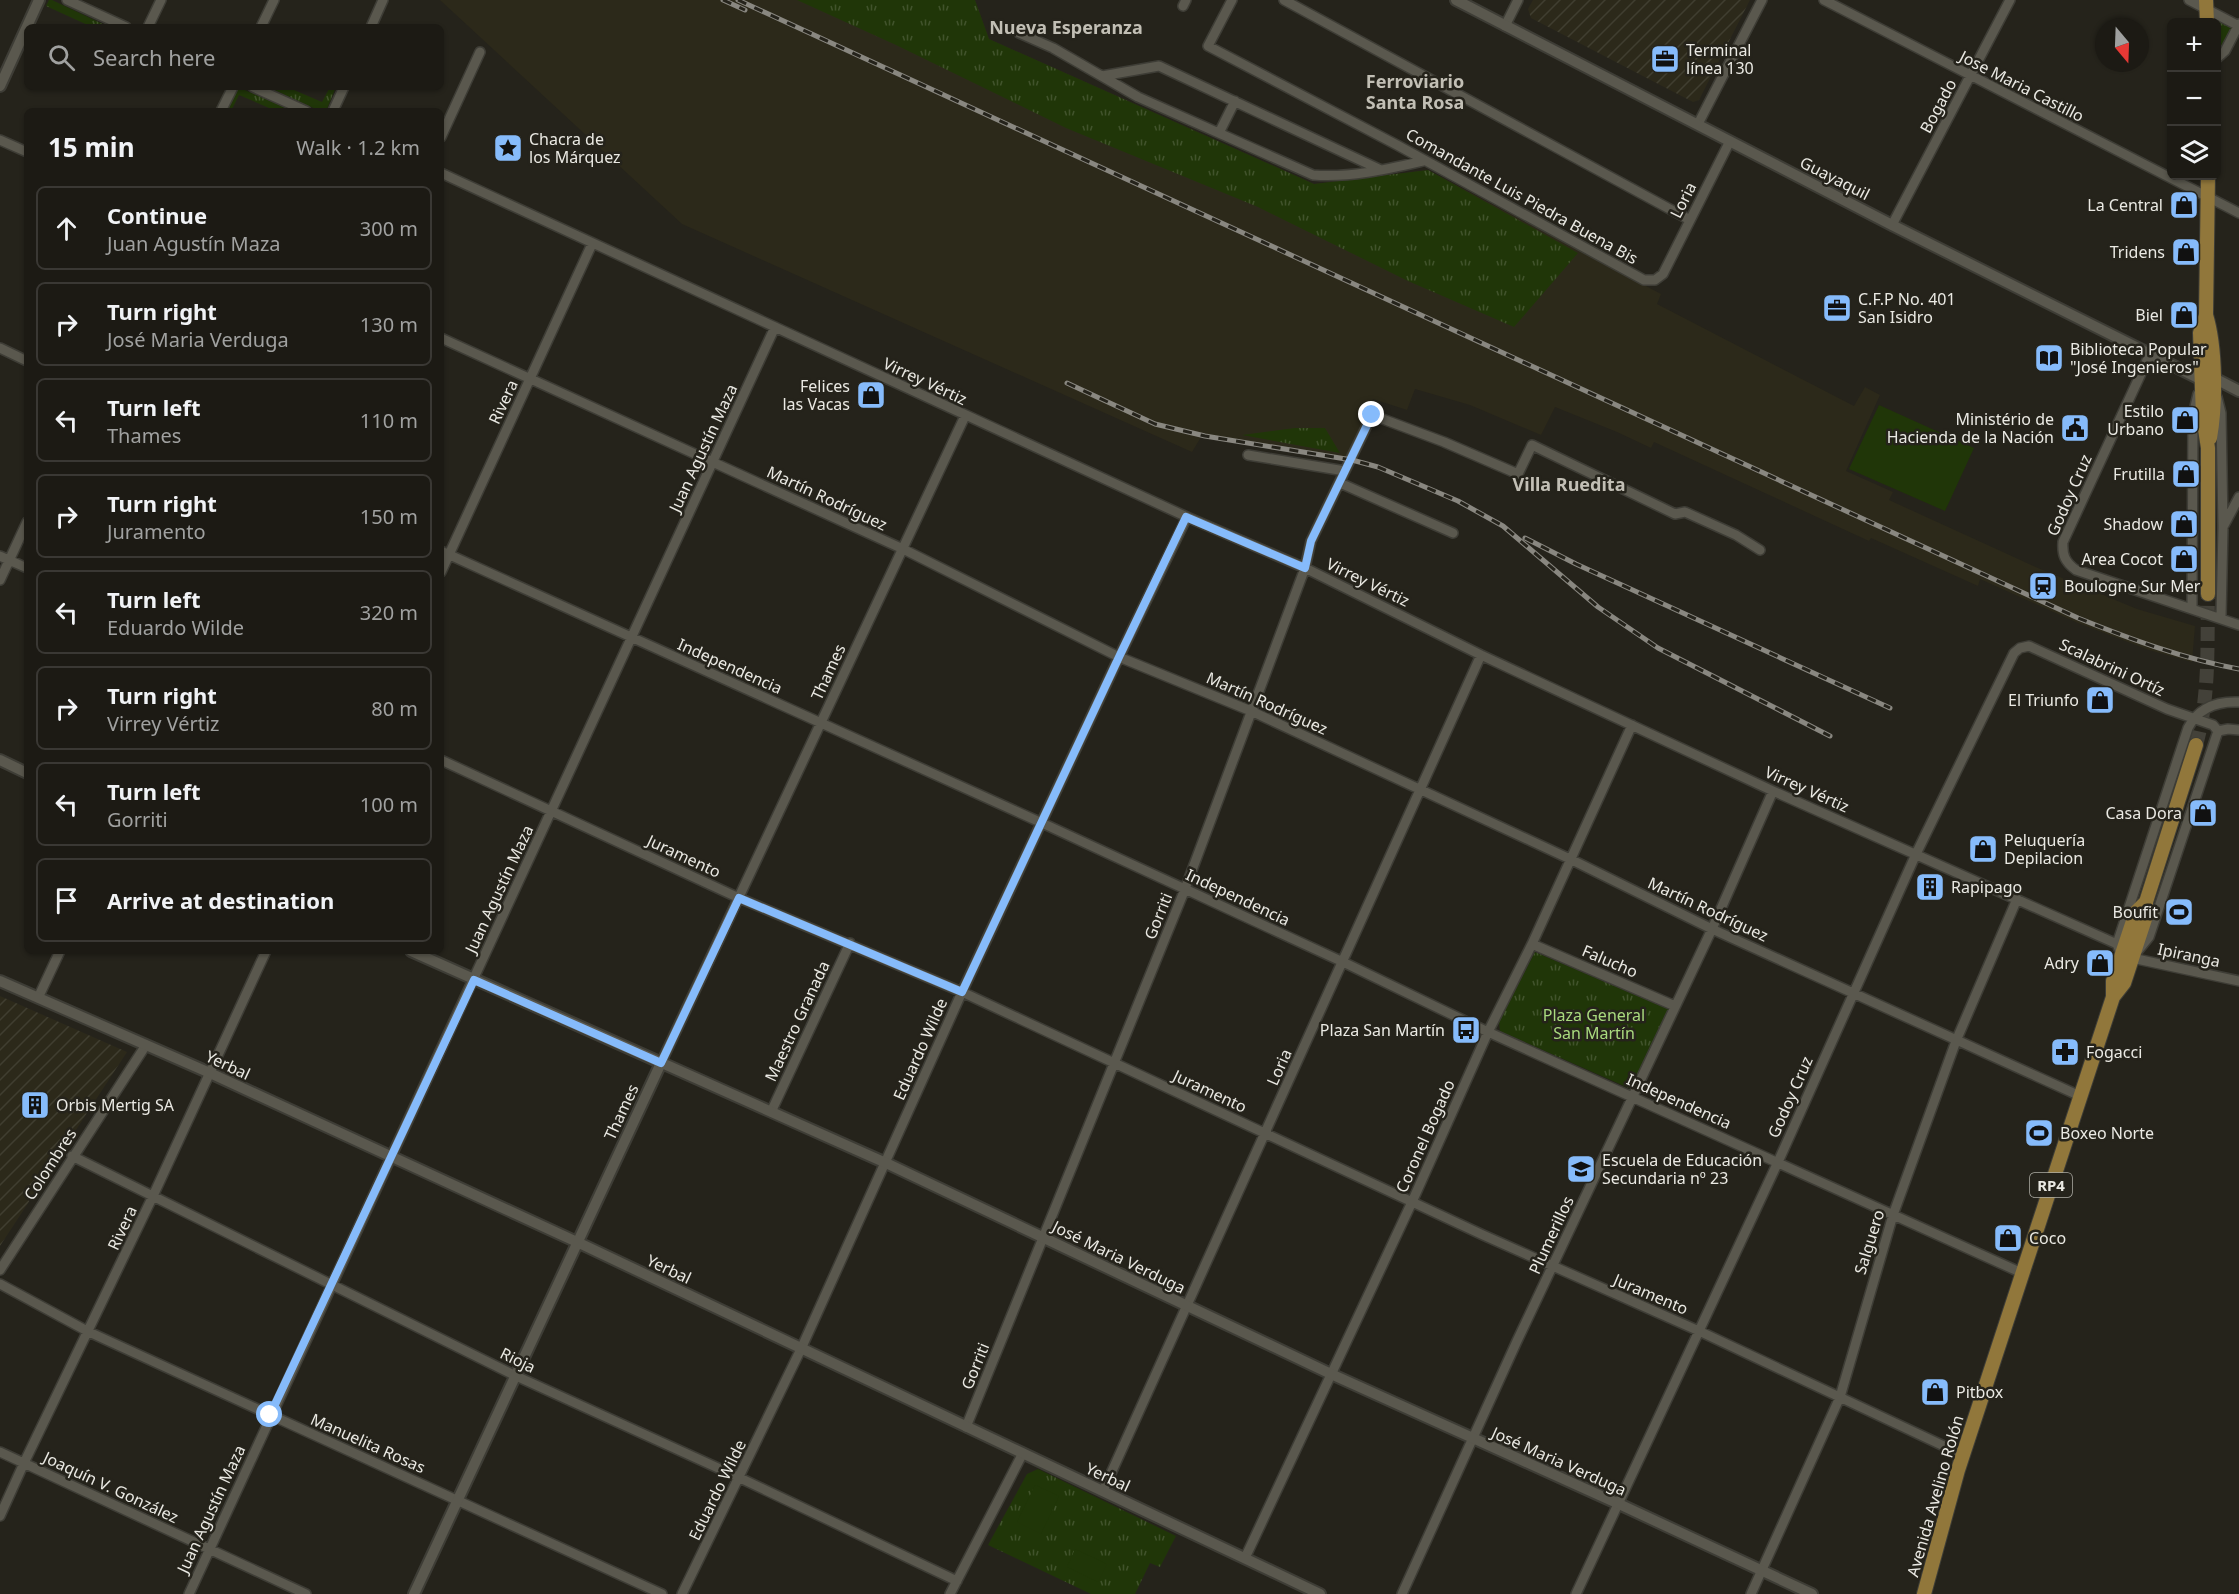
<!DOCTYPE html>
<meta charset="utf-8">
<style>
:root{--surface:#1c1a14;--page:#292722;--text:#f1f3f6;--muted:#a0a1a0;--line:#3a3834}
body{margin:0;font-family:"Noto Sans",sans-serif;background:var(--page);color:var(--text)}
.controls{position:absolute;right:18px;top:18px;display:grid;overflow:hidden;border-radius:9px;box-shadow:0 2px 4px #0004}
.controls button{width:54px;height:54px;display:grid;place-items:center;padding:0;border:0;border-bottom:2px solid var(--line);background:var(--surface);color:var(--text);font:30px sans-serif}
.compass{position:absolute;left:2095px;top:18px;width:54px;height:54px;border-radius:50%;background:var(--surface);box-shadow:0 2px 4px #0004;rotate:161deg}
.stop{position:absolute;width:18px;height:18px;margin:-14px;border:4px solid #86bbfb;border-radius:50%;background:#fff}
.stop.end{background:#86bbfb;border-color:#fff;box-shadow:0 2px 6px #0008}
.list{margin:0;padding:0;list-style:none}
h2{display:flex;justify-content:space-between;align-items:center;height:78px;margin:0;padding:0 24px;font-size:26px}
h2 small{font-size:20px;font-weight:400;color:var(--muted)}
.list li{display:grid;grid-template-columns:39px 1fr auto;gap:18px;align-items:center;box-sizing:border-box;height:84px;margin:0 12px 12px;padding:0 12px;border:2px solid var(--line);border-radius:9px}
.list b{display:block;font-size:22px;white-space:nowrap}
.list p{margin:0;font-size:20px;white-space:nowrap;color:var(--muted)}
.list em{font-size:20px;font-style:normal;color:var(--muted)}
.icon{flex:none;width:33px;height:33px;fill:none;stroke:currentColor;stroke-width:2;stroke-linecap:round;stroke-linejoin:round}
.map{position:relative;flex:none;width:2239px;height:1594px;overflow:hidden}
.search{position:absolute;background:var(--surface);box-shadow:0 2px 4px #0004;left:24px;top:24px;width:420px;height:66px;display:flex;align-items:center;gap:15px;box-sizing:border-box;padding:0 21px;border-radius:9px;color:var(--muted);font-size:22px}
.panel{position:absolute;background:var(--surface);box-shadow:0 2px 4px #0004;left:24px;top:108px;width:420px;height:846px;border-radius:9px}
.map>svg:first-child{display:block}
.built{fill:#2c291a}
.industrial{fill:url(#industrial-furrows)}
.grass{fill:url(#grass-tufts)}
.pitch{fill:#203608}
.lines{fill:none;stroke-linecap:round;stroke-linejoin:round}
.primary-tunnel{stroke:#434139;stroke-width:14;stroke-dasharray:14 7;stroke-linecap:butt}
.minor-casing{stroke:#3e3d36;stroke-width:12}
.tertiary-casing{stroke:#3e3d36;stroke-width:14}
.primary-casing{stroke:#3e3d36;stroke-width:16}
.minor{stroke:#5a584e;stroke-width:9}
.tertiary{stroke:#5a584e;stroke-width:10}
.primary{stroke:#91773b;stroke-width:14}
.rail-casing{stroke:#898780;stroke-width:5}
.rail{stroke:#25231b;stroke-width:3;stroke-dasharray:9;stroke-linecap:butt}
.route{stroke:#86bbfb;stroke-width:8}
.labels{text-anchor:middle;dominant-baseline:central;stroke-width:5;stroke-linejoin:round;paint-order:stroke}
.shield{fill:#25231b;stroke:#afaea7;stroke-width:1.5}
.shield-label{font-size:15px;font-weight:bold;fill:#eae9e3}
.poi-label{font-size:16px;fill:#eae9e3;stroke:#25231b;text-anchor:end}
.street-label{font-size:16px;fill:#eae9e3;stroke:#25231b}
.park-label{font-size:16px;fill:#a9da7e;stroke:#25231b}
.neighbourhood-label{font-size:18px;font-weight:bold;fill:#c2bfb5;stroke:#25231b}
</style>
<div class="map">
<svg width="2239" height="1594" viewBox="0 0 2239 1594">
<defs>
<pattern id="industrial-furrows" width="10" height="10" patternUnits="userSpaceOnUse" patternTransform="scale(1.5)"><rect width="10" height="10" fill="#2c291a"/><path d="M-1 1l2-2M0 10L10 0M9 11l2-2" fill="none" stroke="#403e30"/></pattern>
<pattern id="grass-tufts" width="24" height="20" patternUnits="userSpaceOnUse" patternTransform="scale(1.5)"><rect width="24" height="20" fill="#203608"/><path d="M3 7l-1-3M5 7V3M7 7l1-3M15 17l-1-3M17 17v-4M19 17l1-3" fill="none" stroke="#41532c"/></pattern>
</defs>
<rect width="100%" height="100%" fill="#25231b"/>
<path class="built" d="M440,0H975L989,39L1314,184L1428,170L1661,294L1657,304L1854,406L1865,387L1880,395L1846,471L1893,492L1889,500L2038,568L2137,609L2195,626L2192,662L2149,650L2078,623L1980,579L1978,586L1871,538L1869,541L1654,442L1651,448L1617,432L1555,407L1541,435L1470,405L1415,389L1407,410L1373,399L1348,457L1201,437L1192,452L682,224Z"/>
<path class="industrial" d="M1533,0H1750L1699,100L1693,102L1531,18L1528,9Z
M0,996L127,1052L0,1246Z"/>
<path class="grass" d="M49,0H52L109,27H92L46,6Z
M797,0H975L989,39L1314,184L1428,170L1578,253L1514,327L1408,281L1258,207L1066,128L896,45Z
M2207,9L2238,26L2217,59L2216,22H2207Z
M238,87L292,111H276L239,95L231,111H226Z
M268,87H287L322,102L330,87H336L326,111H320Z
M1295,428H1325L1340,453L1242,435Z
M1535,952L1670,1010L1631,1089L1500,1031L1499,1022Z
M1038,1469L1176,1536L1160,1567L1150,1563L1135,1594H1091L988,1545L1027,1474Z"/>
<path class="pitch" d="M1879,405L1974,448L1945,511L1849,469Z
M1035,1485L1059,1496L1041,1534L1017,1522Z
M1075,1549L1107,1564L1098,1582L1067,1567Z"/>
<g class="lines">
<path class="primary-tunnel" d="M2196,745C2210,696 2207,644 2208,594"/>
<g class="minor-casing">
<path id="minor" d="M67,0L126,27
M1232,0L1208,46L1397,145L1644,280H1655L1663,274L1730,141
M1284,0L1690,220
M1824,0L2239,213
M2189,0L2239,26
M1183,6L1186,0
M1505,26L1518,0
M148,27L161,0
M261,27L274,0
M371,27L383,0
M1019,33L1053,48L1138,97L1313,175C1350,178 1388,169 1423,161
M2216,59L2225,51L2239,24
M1102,76L1159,66L1381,170
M253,87L306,111
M221,111L233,87
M333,111L344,87
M1698,124L1762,0
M1219,133L1235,101
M441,137L480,52
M0,140L27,152
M441,173L1187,517L1305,568L1481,655L1773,791L2117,944
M1892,225L2010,0
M441,338L903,549L1119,657L1251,711L1570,859L1712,929L2080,1096
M0,348L27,361
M2150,354L2063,542C2062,555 2065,562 2076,570L2239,625
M2217,397L2221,413L2223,527L2221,617
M1248,455L1345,471
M1340,483L1453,533
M2224,525L2239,497
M441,551L1042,823L1343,962L1488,1032L2022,1273
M0,556L27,568
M441,572L592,244
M0,580L27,522
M2192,607L2193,415L2198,394
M2218,731L2149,937L2132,958L2239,981
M2218,731L2228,729L2239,730
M441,760L739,898L962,992L1483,1235L1699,1331L1963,1455
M1532,944L1675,1006
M2119,949L2117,944L2188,728C2198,708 2217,701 2239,702
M38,998L60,951
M661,1063L965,416
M771,1112L850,943
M72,1156L516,1376L740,1478L957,1581
M0,1270L146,1045
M0,1284L89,1332L662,1594
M966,1427L1185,889L1305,568L1311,541L1372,415L1444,442L1518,474L1532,445L1675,514L1685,512L1736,535L1760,550
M0,1452L306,1594
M1103,1491L1481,655
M0,1516L24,1463L153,1196L266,951
M1245,1558L1412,1202L1488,1032L1532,944L1632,725
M189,1594L775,327
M682,1594L801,1349L962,992L1119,657L1187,517
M950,1594L1023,1453
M1402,1594L1517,1341L1712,929L1773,791
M1576,1594L1778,1162L1916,854L2014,653L2020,648L2029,646L2167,709L2213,725L2218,731
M1751,1594L1840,1397L1893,1215L1956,1041L2017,899"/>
</g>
<g class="tertiary-casing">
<path id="tertiary" d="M1456,0L1892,225L2202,380
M0,86L39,0
M2212,377L2239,391
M0,760L27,773
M411,951L886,1163L1331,1374L1619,1504L1812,1594
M0,981L210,1073L577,1242L1320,1594
M414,1594L661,1063"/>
</g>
<g class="primary-casing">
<path id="primary" d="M2206,0L2207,22
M2208,176L2206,315L2200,333L2203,417L2208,448V594
M2206,315C2216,348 2216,404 2210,438
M2113,997L2124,983L2146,916V902L2196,745
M1924,1594L1958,1470L2113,997V981L2136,912L2146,902"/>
</g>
<use href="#minor" class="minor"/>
<use href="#tertiary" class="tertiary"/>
<use href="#primary" class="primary"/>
<g class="rail-casing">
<path id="rail" d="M723,0L745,10
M738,0L2078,618C2130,639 2184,659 2239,669
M1067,383L1155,424L1205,436L1352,460L1378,467L1458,501L1503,526L1598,607L1658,648L1830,736
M1525,538L1576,564L1890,708"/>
</g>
<use href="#rail" class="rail"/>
</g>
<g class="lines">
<path class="route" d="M270,1415L474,980L661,1063L739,898L962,992L1119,657L1186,517L1305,568L1311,541L1372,415"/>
</g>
<defs>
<g id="office-square" transform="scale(1.5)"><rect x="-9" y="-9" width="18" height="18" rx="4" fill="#86bbfb" stroke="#25231b"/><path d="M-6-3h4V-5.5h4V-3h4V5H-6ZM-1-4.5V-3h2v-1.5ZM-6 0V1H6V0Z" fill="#111"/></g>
<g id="sight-square" transform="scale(1.5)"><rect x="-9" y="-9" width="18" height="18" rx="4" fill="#86bbfb" stroke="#25231b"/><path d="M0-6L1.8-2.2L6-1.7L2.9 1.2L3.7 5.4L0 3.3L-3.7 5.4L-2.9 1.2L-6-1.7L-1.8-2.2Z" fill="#111"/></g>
<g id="shop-square" transform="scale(1.5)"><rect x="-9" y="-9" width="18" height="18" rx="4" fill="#86bbfb" stroke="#25231b"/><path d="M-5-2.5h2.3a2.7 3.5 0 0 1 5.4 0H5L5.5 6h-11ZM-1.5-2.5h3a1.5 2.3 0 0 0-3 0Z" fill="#111"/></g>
<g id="library-square" transform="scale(1.5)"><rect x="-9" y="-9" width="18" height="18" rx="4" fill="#86bbfb" stroke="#25231b"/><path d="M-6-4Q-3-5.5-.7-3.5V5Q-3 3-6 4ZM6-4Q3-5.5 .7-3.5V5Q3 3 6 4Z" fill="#111"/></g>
<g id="civic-square" transform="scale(1.5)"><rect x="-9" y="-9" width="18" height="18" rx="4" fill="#86bbfb" stroke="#25231b"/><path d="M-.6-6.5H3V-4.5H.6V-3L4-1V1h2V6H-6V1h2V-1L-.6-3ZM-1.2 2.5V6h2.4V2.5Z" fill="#111"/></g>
<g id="station-square" transform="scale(1.5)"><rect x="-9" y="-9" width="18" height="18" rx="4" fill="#86bbfb" stroke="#25231b"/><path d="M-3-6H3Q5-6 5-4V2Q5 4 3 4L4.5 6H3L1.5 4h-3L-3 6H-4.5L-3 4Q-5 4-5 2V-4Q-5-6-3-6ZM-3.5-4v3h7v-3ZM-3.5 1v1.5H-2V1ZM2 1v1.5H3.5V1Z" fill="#111"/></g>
<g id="building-square" transform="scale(1.5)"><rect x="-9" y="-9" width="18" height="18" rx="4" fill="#86bbfb" stroke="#25231b"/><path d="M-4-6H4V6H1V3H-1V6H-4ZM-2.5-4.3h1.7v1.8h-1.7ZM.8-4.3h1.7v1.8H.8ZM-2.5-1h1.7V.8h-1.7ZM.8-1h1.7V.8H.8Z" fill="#111"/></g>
<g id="stadium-square" transform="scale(1.5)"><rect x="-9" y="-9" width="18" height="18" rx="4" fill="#86bbfb" stroke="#25231b"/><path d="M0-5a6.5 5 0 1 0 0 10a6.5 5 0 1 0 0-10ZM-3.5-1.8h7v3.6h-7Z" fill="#111"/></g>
<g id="bus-square" transform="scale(1.5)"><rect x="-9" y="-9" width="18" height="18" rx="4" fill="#86bbfb" stroke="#25231b"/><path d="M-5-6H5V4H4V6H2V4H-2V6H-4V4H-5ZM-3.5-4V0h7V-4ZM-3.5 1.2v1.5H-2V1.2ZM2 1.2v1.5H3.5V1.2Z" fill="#111"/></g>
<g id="pharmacy-square" transform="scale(1.5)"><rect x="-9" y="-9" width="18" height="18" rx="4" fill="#86bbfb" stroke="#25231b"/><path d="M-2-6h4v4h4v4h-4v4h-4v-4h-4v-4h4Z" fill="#111"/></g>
<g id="school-square" transform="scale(1.5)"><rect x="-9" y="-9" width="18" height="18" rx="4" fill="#86bbfb" stroke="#25231b"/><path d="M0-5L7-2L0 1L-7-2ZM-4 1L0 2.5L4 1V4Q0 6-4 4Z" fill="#111"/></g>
</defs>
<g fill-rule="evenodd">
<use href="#office-square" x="1665" y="59"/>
<use href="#sight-square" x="508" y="148"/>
<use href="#shop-square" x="2184" y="205"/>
<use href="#shop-square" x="2186" y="252"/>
<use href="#office-square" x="1837" y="308"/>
<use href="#shop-square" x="2184" y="315"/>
<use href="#library-square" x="2049" y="358"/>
<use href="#shop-square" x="871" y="395"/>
<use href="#shop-square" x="2185" y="420"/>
<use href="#civic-square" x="2075" y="428"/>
<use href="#shop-square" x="2186" y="474"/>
<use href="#shop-square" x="2184" y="524"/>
<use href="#shop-square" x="2184" y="559"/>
<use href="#station-square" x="2043" y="586"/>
<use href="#shop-square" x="2100" y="700"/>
<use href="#shop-square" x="2203" y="813"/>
<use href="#shop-square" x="1983" y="849"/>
<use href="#building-square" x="1930" y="887"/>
<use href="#stadium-square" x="2179" y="912"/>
<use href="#shop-square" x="2100" y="963"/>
<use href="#bus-square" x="1466" y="1030"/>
<use href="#pharmacy-square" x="2065" y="1052"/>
<use href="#building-square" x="35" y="1105"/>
<use href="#stadium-square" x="2039" y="1133"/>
<use href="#school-square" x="1581" y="1169"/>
<use href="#shop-square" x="2008" y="1238"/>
<use href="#shop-square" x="1935" y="1392"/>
</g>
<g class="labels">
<rect class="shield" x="2030" y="1173" width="42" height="24" rx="4.5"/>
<g class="shield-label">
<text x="2051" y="1185">RP4</text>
</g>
<g class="poi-label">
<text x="1686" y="50" text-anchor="start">Terminal<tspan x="1686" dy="18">línea 130</tspan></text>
<text x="529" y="139" text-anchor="start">Chacra de<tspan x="529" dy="18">los Márquez</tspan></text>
<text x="2163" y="205">La Central</text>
<text x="2165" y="252">Tridens</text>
<text x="1858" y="299" text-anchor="start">C.F.P No. 401<tspan x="1858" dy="18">San Isidro</tspan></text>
<text x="2163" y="315">Biel</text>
<text x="2070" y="349" text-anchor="start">Biblioteca Popular<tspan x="2070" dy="18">"José Ingenieros"</tspan></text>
<text x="850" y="386">Felices<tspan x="850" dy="18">las Vacas</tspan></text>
<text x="2164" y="411">Estilo<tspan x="2164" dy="18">Urbano</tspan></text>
<text x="2054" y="419">Ministério de<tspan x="2054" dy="18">Hacienda de la Nación</tspan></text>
<text x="2165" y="474">Frutilla</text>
<text x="2163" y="524">Shadow</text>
<text x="2163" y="559">Area Cocot</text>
<text x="2064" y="586" text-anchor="start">Boulogne Sur Mer</text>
<text x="2079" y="700">El Triunfo</text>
<text x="2182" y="813">Casa Dora</text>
<text x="2004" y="840" text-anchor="start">Peluquería<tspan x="2004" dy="18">Depilacion</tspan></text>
<text x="1951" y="887" text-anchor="start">Rapipago</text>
<text x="2158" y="912">Boufit</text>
<text x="2079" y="963">Adry</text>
<text x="1445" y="1030">Plaza San Martín</text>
<text x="2086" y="1052" text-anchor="start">Fogacci</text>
<text x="56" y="1105" text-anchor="start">Orbis Mertig SA</text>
<text x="2060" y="1133" text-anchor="start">Boxeo Norte</text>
<text x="1602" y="1160" text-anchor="start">Escuela de Educación<tspan x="1602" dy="18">Secundaria nº 23</tspan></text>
<text x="2029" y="1238" text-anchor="start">Coco</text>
<text x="1956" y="1392" text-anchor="start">Pitbox</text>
</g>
<g class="street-label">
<text transform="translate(2022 86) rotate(27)">Jose Maria Castillo</text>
<text transform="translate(1938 106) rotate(-62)">Bogado</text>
<text transform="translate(1835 178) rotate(27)">Guayaquil</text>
<text transform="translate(1522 196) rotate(29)">Comandante Luis Piedra Buena Bis</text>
<text transform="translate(1683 200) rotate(-63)">Loria</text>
<text transform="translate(925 381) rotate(25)">Virrey Vértiz</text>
<text transform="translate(503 402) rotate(-65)">Rivera</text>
<text transform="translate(703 448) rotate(-65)">Juan Agustín Maza</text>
<text transform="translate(2069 495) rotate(-66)">Godoy Cruz</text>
<text transform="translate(827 498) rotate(25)">Martín Rodríguez</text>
<text transform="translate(1368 582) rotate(26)">Virrey Vértiz</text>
<text transform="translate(730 666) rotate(24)">Independencia</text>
<text transform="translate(2112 667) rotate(25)">Scalabrini Ortíz</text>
<text transform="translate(828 672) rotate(-65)">Thames</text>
<text transform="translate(1267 703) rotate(24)">Martín Rodríguez</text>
<text transform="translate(1807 789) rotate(24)">Virrey Vértiz</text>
<text transform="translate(684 856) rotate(25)">Juramento</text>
<text transform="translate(499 889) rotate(-65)">Juan Agustín Maza</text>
<text transform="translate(1238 897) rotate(25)">Independencia</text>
<text transform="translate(1708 909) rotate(25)">Martín Rodríguez</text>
<text transform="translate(1158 916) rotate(-68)">Gorriti</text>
<text transform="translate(2189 955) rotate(12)">Ipiranga</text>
<text transform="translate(1610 961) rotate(23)">Falucho</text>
<text transform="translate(797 1021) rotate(-65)">Maestro Granada</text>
<text transform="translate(920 1049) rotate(-66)">Eduardo Wilde</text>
<text transform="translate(228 1065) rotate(25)">Yerbal</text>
<text transform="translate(1279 1067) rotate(-66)">Loria</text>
<text transform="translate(1210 1091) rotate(25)">Juramento</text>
<text transform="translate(1790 1097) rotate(-66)">Godoy Cruz</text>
<text transform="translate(1679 1101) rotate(24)">Independencia</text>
<text transform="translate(621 1112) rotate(-65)">Thames</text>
<text transform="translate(1425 1136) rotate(-66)">Coronel Bogado</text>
<text transform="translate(50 1164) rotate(-57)">Colombres</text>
<text transform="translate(122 1228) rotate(-65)">Rivera</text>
<text transform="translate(1551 1235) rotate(-65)">Plumerillos</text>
<text transform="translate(1869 1242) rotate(-73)">Salguero</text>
<text transform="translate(1119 1257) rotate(26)">José Maria Verduga</text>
<text transform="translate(669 1269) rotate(25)">Yerbal</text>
<text transform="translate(1651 1294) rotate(23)">Juramento</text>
<text transform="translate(518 1360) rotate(26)">Rioja</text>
<text transform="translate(975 1366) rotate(-68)">Gorriti</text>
<text transform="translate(368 1443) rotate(24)">Manuelita Rosas</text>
<text transform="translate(1559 1461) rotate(24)">José Maria Verduga</text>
<text transform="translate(1108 1477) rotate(25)">Yerbal</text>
<text transform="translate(111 1487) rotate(25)">Joaquín V. González</text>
<text transform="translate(717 1490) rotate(-64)">Eduardo Wilde</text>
<text transform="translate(1935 1496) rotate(-74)">Avenida Avelino Rolón</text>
<text transform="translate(211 1509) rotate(-65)">Juan Agustín Maza</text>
</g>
<g class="park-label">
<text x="1594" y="1015">Plaza General<tspan x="1594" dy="18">San Martín</tspan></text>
</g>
<g class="neighbourhood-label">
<text x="1066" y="27">Nueva Esperanza</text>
<text x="1415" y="81">Ferroviario<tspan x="1415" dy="21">Santa Rosa</tspan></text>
<text x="1569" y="484">Villa Ruedita</text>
</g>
</g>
</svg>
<div class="controls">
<button>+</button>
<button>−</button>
<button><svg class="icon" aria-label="layers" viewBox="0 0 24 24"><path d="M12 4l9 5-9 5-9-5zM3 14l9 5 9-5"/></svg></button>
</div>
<svg class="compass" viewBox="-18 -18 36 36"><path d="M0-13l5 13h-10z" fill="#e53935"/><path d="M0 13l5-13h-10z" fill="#a0a1a0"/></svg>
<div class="stop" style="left:270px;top:1415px"></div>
<div class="stop end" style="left:1372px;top:415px"></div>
<div class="search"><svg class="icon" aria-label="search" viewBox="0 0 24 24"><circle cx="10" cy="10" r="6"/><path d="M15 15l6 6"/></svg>Search here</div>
<section class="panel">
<h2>15 min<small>Walk · 1.2 km</small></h2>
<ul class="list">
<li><svg class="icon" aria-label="ahead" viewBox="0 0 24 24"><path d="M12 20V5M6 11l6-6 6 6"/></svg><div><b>Continue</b><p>Juan Agustín Maza</p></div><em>300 m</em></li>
<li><svg class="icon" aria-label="right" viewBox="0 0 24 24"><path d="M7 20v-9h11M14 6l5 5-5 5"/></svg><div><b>Turn right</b><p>José Maria Verduga</p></div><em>130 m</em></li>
<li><svg class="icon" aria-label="left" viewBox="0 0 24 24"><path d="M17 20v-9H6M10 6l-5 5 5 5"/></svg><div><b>Turn left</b><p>Thames</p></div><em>110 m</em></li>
<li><svg class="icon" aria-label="right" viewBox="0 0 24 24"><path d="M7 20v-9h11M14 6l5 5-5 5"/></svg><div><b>Turn right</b><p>Juramento</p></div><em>150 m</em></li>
<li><svg class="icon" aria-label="left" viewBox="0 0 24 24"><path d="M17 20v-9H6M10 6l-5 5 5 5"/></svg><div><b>Turn left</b><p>Eduardo Wilde</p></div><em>320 m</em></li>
<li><svg class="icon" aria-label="right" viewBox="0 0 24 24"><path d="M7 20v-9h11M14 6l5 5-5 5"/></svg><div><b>Turn right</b><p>Virrey Vértiz</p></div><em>80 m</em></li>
<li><svg class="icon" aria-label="left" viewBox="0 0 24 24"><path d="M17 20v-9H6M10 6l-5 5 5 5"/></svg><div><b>Turn left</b><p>Gorriti</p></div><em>100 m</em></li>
<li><svg class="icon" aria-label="arrive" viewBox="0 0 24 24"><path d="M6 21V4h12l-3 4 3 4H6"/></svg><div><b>Arrive at destination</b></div></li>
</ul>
</section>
</div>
